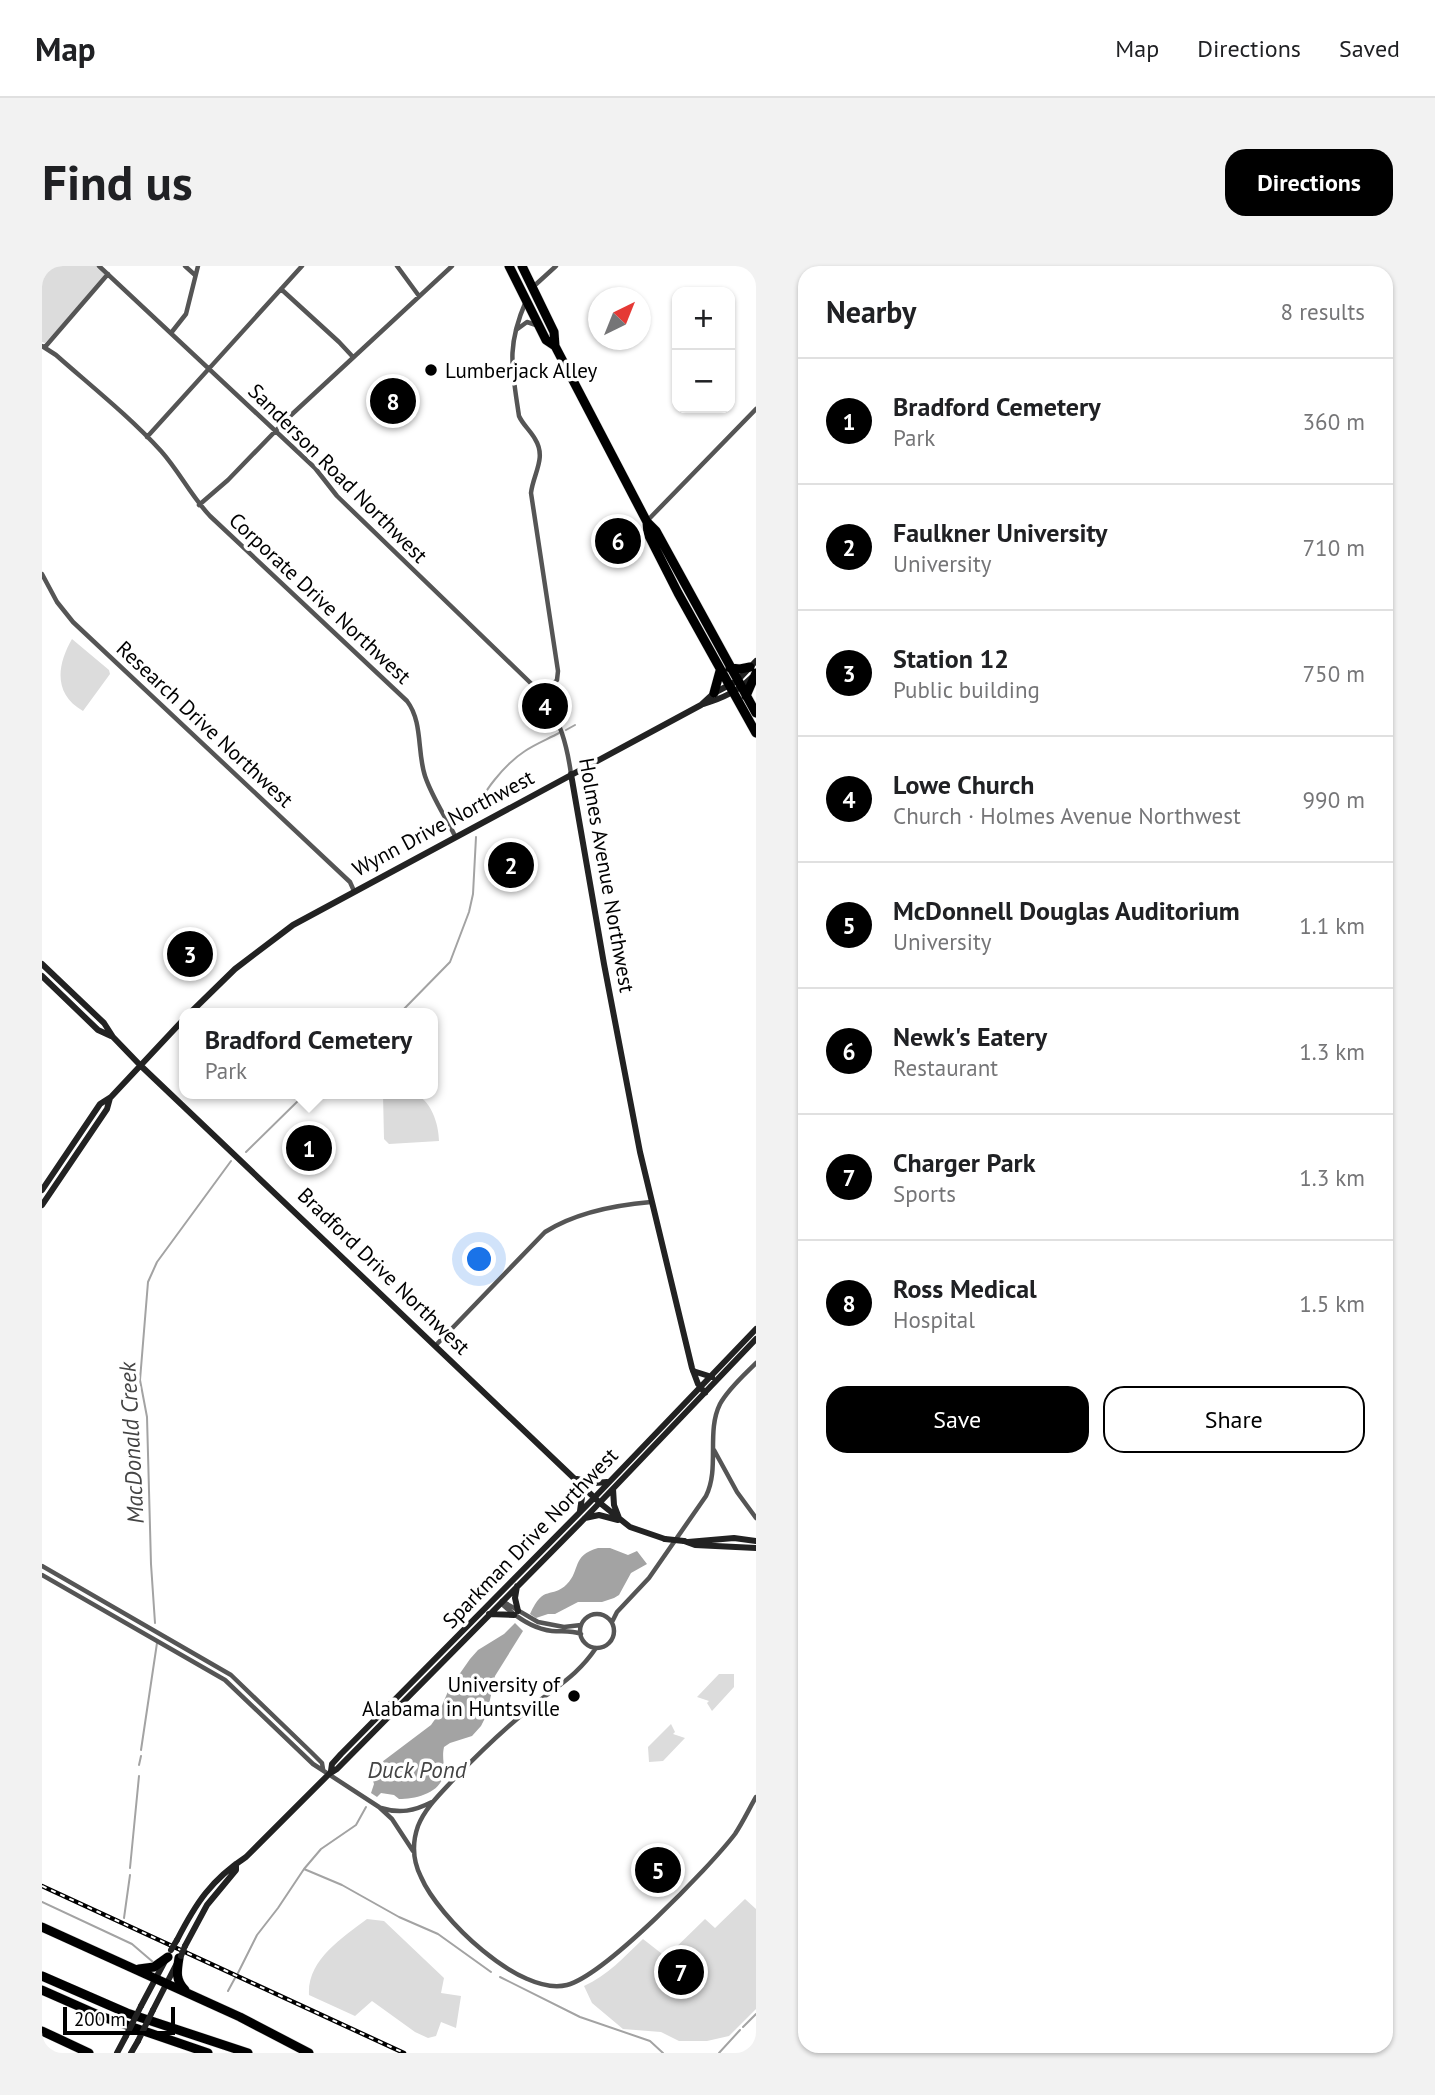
<!DOCTYPE html>
<meta charset="utf-8">
<style>
:root{--surface:#fff;--page:#f2f2f2;--text:#202124;--muted:#757577;--line:#e0e0e0;--accent:#000}
body{margin:0;font-family:"PT Sans",sans-serif;background:var(--page);color:var(--text)}
.controls{position:absolute;right:21px;top:21px;display:grid;overflow:hidden;border-radius:14px;box-shadow:0 2px 5px #0004}
.controls button{width:63px;height:63px;display:grid;place-items:center;padding:0;border:0;border-bottom:2px solid var(--line);background:var(--surface);color:var(--text);font:35px sans-serif}
.compass{position:absolute;left:546px;top:21px;width:63px;height:63px;border-radius:50%;background:var(--surface);box-shadow:0 2px 5px #0004;rotate:43deg}
.scale{position:absolute;left:21px;bottom:18px;width:112px;box-sizing:border-box;padding-left:7px;border:4px solid #000;border-top:0;font-size:19px;line-height:24px;white-space:nowrap;color:#000;-webkit-text-stroke:5px #fff;paint-order:stroke}
.you{position:absolute;left:438px;top:994px;width:24px;height:24px;margin:-18px;border:5px solid #fff;border-radius:50%;background:#1a73e8;box-shadow:0 0 0 10px #1a73e833}
.badge{display:grid;place-items:center;width:46px;height:46px;border-radius:50%;background:var(--accent);color:#fff;font-size:23px;font-weight:700}
.pin{position:absolute;translate:-50% -50%;border:4px solid #fff;box-shadow:0 2px 7px #0006}
.popup{position:absolute;left:137px;top:742px;width:259px;height:91px;box-sizing:border-box;display:grid;place-content:center;border-radius:14px;background:var(--surface);filter:drop-shadow(0 2px 5px #0005);font-size:23px;white-space:nowrap;color:var(--muted)}
.popup b{font-size:26px;color:var(--text)}
.popup::after{content:'';position:absolute;left:50%;top:100%;margin-left:-14px;border:14px solid transparent;border-top-color:var(--surface)}
.list{margin:0;padding:0;list-style:none}
h2{display:flex;justify-content:space-between;align-items:center;height:91px;margin:0;padding:0 28px;font-size:30px}
h2 small{font-size:23px;font-weight:400;color:var(--muted)}
.list li{display:grid;grid-template-columns:46px 1fr auto;gap:21px;align-items:center;box-sizing:border-box;height:126px;padding:0 28px;border-top:2px solid var(--line)}
.list b{display:block;font-size:26px;white-space:nowrap}
.list p{margin:0;font-size:23px;white-space:nowrap;color:var(--muted)}
.list em{font-size:23px;font-style:normal;color:var(--muted)}
.actions{display:flex;gap:14px;padding:21px 28px}
.actions a{flex:1;padding:16px 0;border:2px solid var(--accent);border-radius:21px;text-align:center;font-size:24px;color:var(--accent)}
.actions .main{background:var(--accent);color:#fff}
.map{position:relative;flex:none;width:714px;height:1787px;overflow:hidden;border-radius:21px}
header{display:flex;align-items:center;gap:42px;box-sizing:border-box;height:98px;padding:0 35px;background:var(--surface);border-bottom:2px solid var(--line)}
header strong{font-size:33px}
nav{display:flex;gap:38px;margin-inline-start:auto;font-size:24px}
.intro{display:flex;align-items:center;justify-content:space-between;box-sizing:border-box;height:168px;padding:0 42px}
h1{margin:0;font-size:49px}
.button{padding:18px 32px;border-radius:21px;background:var(--accent);color:#fff;font-size:24px;font-weight:700}
main{display:flex;gap:42px;padding:0 42px}
aside{flex:1;background:var(--surface);border-radius:21px;box-shadow:0 2px 5px #0004}
.map>svg:first-child{display:block}
.green{fill:#dcdcdc}
.water{fill:#a3a3a3}
.lines{fill:none;stroke-linecap:round;stroke-linejoin:round}
.stream{stroke:#a3a3a3;stroke-width:2}
.highway-casing{stroke:#dbdbdb;stroke-width:10}
.street{stroke:#555;stroke-width:4.5}
.secondary{stroke:#222;stroke-width:6}
.highway{stroke:#000;stroke-width:9}
.rail-casing{stroke:#000;stroke-width:4.5}
.rail{stroke:#fff;stroke-width:2;stroke-dasharray:5;stroke-linecap:butt}
.secondary-bridge{stroke:#222;stroke-width:6}
.poi-dot{fill:#000;stroke:#fff;stroke-width:2.5}
.labels{text-anchor:middle;dominant-baseline:central;stroke-width:7;stroke-linejoin:round;paint-order:stroke}
.poi-label{font-size:21px;fill:#000;stroke:#fff;text-anchor:start}
.street-label{font-size:21px;fill:#000;stroke:#fff}
.water-label{font-size:23px;font-style:italic;fill:#444;stroke:#fff}
</style>
<header>
<strong>Map</strong>
<nav><a>Map</a><a>Directions</a><a>Saved</a></nav>
</header>
<div class="intro"><h1>Find us</h1><a class="button">Directions</a></div>
<main>
<div class="map">
<svg width="714" height="1787" viewBox="0 0 714 1787">
<rect width="100%" height="100%" fill="#fff"/>
<path class="green" d="M0,0H57L66,8L3,77L0,76Z
M30,373L67,404L68,408L41,445C11,428 15,399 30,373Z
M341,828C350,828 361,826 370,828C389,831 397,859 397,875L347,878L342,873Z
M677,1408H692V1421L670,1445L665,1437L667,1435L655,1431Z
M629,1458L633,1466L631,1468L643,1472L621,1495L607,1496L606,1481Z
M703,1633L714,1643V1743L687,1770L665,1775H637L619,1766L581,1763L550,1737L542,1720C565,1710 583,1690 601,1673L624,1691L663,1653L673,1662Z
M325,1653L342,1655L402,1712L399,1727L419,1730L414,1762L399,1756L394,1770L386,1772L373,1766L330,1735L313,1750L267,1729C265,1694 300,1672 325,1653Z"/>
<path class="water" d="M556,1282H568L586,1289L595,1285L605,1298L589,1307L577,1329L572,1332L560,1336H536L513,1348H506L494,1352L488,1348C502,1317 509,1334 525,1318C539,1304 529,1290 556,1282Z
M473,1357L481,1365L453,1410L445,1448L439,1460L430,1470L408,1477L402,1481C400,1490 402,1496 402,1505C401,1527 374,1533 357,1533L352,1529L339,1527L335,1531L329,1527L332,1518L328,1505L389,1459L396,1449L407,1423L428,1393L436,1384L462,1368Z"/>
<g class="lines">
<path class="stream" d="M524,464L533,459
M435,550C435,529 466,496 483,485C493,478 506,473 517,467
M358,747L408,696L427,646L431,628L434,571
M204,886L263,828
M113,1357L109,1298L105,1151L98,1114L106,1016L115,996L189,895
M99,1484L115,1377
M97,1499L99,1490
M88,1602L97,1510
M262,1603L300,1619L357,1651L396,1668L449,1706
M0,1636L90,1678L111,1696
M82,1652L88,1609
M196,1707L215,1669L236,1642L262,1603L279,1583L314,1559L324,1541
M458,1711L538,1751L608,1775L621,1787
M186,1725L193,1712
M701,1761L714,1748
M677,1787L698,1764"/>
<g class="highway-casing">
<path id="highway" d="M467,0L504,74L513,80
M480,0L512,66L513,80L605,256L614,265L714,447
M605,256L606,268L636,327L714,467
M688,402L698,403L708,401
M672,427L678,405
M704,430L714,407
M0,1661L198,1751L267,1787
M137,1692C135,1705 133,1714 143,1724
M97,1703L112,1701L126,1691
M0,1710L85,1747L206,1787
M0,1724L61,1751L166,1787
M0,1765L47,1787"/>
</g>
<path class="street" d="M57,0L273,202L295,230L501,429C518,454 525,479 529,508
M143,0L153,9
M355,0L377,30
M491,21L514,0
M239,23L297,76L311,91
M484,35C464,81 470,102 477,150C481,159 488,164 493,173C505,192 491,208 489,227L516,405L515,414L501,429
M474,64L485,56L494,59
M129,67L144,48L156,0
M0,80L14,89C49,120 87,150 119,185C137,205 149,230 168,250L365,435C381,456 375,486 383,510C390,531 403,550 413,570
M3,81L66,8
M105,171L260,0
M157,239L186,214L247,151L410,0
M605,255L714,143
M0,308L15,336L31,356L308,616L312,625
M394,1079L503,966C533,947 574,939 609,936
M672,1184L695,1226L714,1252
M0,1300L189,1409L269,1486L280,1497L281,1503
M0,1309L183,1414L271,1498L337,1541L350,1553L371,1585
M460,1335V1338C474,1351 491,1363 510,1365C520,1366 529,1364 539,1368
M460,1335L496,1356L522,1361L539,1359
M538 1365a17 17 0 1 1 34 0a17 17 0 1 1-34 0Z
M570,1356L575,1346L607,1312L664,1230C678,1202 664,1166 678,1138C686,1123 702,1109 714,1097
M554,1382C537,1407 520,1417 497,1435C466,1459 438,1486 411,1514C398,1528 383,1542 376,1560C370,1577 371,1595 379,1611C396,1651 478,1731 525,1719C563,1709 667,1602 693,1568C701,1556 707,1543 714,1531
M339,1542C358,1548 372,1545 390,1536"/>
<path class="secondary" d="M661,438C679,433 696,425 709,412
M529,508L562,698L598,886L650,1102L656,1118L663,1127
M0,698L62,757L71,771L98,799L558,1237L588,1261L623,1273
M0,710L56,764L69,770
M148,747L193,703L251,659L659,439L672,427L695,415L714,395
M0,924L58,838L69,831L143,752
M0,939L65,843L68,832
M651,1105L670,1111
M535,1213L553,1217L565,1216
M534,1215L540,1231L538,1245
M571,1223L572,1239L577,1252
M543,1252L557,1249L576,1254
M642,1275L653,1279L714,1282
M646,1276L692,1272L714,1275
M475,1320L473,1332L476,1345
M447,1348L472,1349
M289,1505L290,1498L299,1488L552,1232L714,1063
M135,1674C154,1637 169,1614 204,1591L287,1508L295,1503L543,1252L714,1073
M143,1680L165,1639L194,1604V1598
M99,1740L123,1695
M111,1744L134,1699
M75,1787L84,1770
M89,1787L96,1775"/>
<use href="#highway" class="highway"/>
<g class="rail-casing">
<path id="rail" d="M0,1620L362,1787"/>
</g>
<use href="#rail" class="rail"/>
<path class="secondary-bridge" d="M623,1273L642,1275
M129,1684L135,1674
M139,1690L143,1680
M84,1770L99,1740
M96,1775L111,1744"/>
</g>
<g class="poi-dot">
<circle cx="389" cy="104" r="7"/>
<circle cx="532" cy="1430" r="7"/>
</g>
<g class="labels">
<g class="poi-label">
<text x="403" y="104">Lumberjack Alley</text>
<text x="518" y="1418" text-anchor="end">University of<tspan x="518" dy="24">Alabama in Huntsville</tspan></text>
</g>
<g class="street-label">
<text transform="translate(296 207) rotate(45)">Sanderson Road Northwest</text>
<text transform="translate(278 332) rotate(43)">Corporate Drive Northwest</text>
<text transform="translate(163 458) rotate(43)">Research Drive Northwest</text>
<text transform="translate(401 557) rotate(-28)">Wynn Drive Northwest</text>
<text transform="translate(565 609) rotate(80)">Holmes Avenue Northwest</text>
<text transform="translate(342 1005) rotate(44)">Bradford Drive Northwest</text>
<text transform="translate(488 1272) rotate(-46)">Sparkman Drive Northwest</text>
</g>
<g class="water-label">
<text transform="translate(89 1177) rotate(-93)">MacDonald Creek</text>
<text x="375" y="1503">Duck Pond</text>
</g>
</g>
</svg>
<div class="controls">
<button>+</button>
<button>−</button>
</div>
<svg class="compass" viewBox="-18 -18 36 36"><path d="M0-13l5 13h-10z" fill="#e53935"/><path d="M0 13l5-13h-10z" fill="#757577"/></svg>
<div class="scale">200 m</div>
<div class="you"></div>
<div class="pin badge" style="left:267px;top:882px">1</div>
<div class="popup"><b>Bradford Cemetery</b>Park</div>
<div class="pin badge" style="left:469px;top:599px">2</div>
<div class="pin badge" style="left:148px;top:688px">3</div>
<div class="pin badge" style="left:503px;top:440px">4</div>
<div class="pin badge" style="left:616px;top:1604px">5</div>
<div class="pin badge" style="left:576px;top:275px">6</div>
<div class="pin badge" style="left:639px;top:1706px">7</div>
<div class="pin badge" style="left:351px;top:135px">8</div>
</div>
<aside>
<h2>Nearby<small>8 results</small></h2>
<ul class="list">
<li><span class="badge">1</span><div><b>Bradford Cemetery</b><p>Park</p></div><em>360 m</em></li>
<li><span class="badge">2</span><div><b>Faulkner University</b><p>University</p></div><em>710 m</em></li>
<li><span class="badge">3</span><div><b>Station 12</b><p>Public building</p></div><em>750 m</em></li>
<li><span class="badge">4</span><div><b>Lowe Church</b><p>Church · Holmes Avenue Northwest</p></div><em>990 m</em></li>
<li><span class="badge">5</span><div><b>McDonnell Douglas Auditorium</b><p>University</p></div><em>1.1 km</em></li>
<li><span class="badge">6</span><div><b>Newk's Eatery</b><p>Restaurant</p></div><em>1.3 km</em></li>
<li><span class="badge">7</span><div><b>Charger Park</b><p>Sports</p></div><em>1.3 km</em></li>
<li><span class="badge">8</span><div><b>Ross Medical</b><p>Hospital</p></div><em>1.5 km</em></li>
</ul>
<div class="actions"><a class="main">Save</a><a>Share</a></div>
</aside>
</main>
